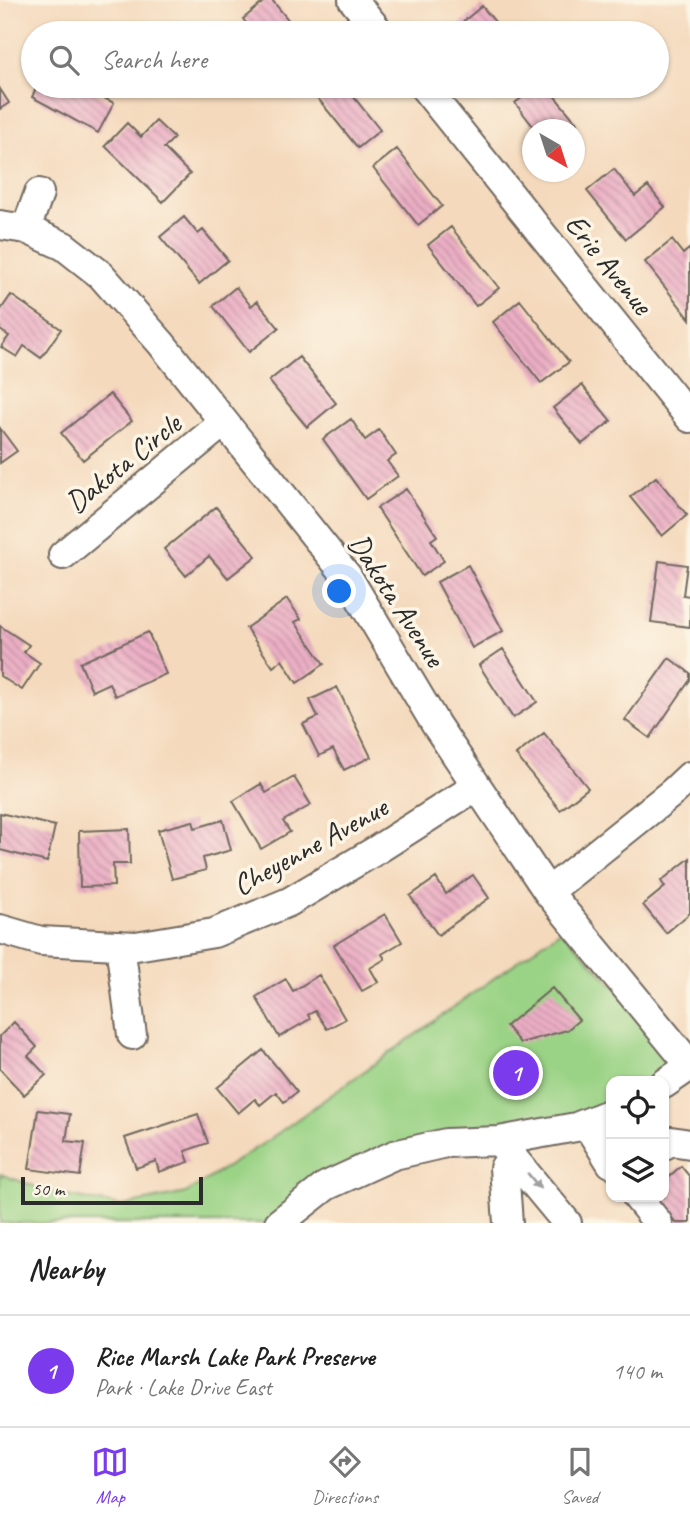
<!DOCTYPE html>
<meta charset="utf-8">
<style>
:root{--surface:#fff;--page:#f6f6f6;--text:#222;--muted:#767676;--line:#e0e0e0;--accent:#7c3aed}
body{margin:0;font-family:Caveat,sans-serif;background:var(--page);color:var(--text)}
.controls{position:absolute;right:21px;bottom:21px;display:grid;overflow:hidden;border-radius:14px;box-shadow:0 2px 5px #0004}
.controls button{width:63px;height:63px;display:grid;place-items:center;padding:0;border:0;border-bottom:2px solid var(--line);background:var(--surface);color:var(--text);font:35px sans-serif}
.compass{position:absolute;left:522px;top:119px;width:63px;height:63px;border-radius:50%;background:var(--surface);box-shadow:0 2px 5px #0004;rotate:141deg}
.scale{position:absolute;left:21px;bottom:18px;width:182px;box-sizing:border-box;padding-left:7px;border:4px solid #2b2b2b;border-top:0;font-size:19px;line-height:24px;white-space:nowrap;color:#2b2b2b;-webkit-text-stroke:5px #fcf5e5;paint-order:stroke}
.you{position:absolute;left:340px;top:592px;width:24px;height:24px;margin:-18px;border:5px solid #fff;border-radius:50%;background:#1a73e8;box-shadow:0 0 0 10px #1a73e833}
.badge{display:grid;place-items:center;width:46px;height:46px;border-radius:50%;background:var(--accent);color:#fff;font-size:23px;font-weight:700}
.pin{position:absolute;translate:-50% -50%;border:4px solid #fff;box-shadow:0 2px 7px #0006}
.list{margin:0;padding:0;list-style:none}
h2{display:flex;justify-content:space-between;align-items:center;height:91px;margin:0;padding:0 28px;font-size:30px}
h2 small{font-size:23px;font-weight:400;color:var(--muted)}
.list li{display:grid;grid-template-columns:46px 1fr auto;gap:21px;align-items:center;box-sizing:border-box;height:112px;padding:0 28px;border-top:2px solid var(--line)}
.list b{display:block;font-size:26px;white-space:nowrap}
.list p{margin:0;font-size:23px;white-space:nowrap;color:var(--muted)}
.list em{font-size:23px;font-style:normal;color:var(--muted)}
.icon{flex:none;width:38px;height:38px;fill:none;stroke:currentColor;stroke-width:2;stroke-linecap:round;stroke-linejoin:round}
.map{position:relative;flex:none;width:690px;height:1223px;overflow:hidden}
.search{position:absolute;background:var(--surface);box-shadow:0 2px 5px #0004;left:21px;right:21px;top:21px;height:77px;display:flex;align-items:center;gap:18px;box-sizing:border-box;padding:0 24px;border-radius:38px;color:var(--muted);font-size:26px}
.sheet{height:203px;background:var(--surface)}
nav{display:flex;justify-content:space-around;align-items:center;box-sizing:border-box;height:98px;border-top:2px solid var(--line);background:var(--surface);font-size:19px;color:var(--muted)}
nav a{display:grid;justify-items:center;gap:4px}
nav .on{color:var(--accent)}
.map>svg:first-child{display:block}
.park{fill:#9bd386;stroke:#637f58;stroke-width:2}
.building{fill:url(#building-back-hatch)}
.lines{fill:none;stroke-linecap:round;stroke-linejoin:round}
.minor-casing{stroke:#71685e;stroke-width:32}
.minor{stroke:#fff;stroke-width:28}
.oneway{fill:#a0a0a0}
.labels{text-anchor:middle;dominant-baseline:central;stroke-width:7;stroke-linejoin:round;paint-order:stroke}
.street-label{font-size:30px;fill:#2b2b2b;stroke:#fcf5e5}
</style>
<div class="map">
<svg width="690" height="1223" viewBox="0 0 690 1223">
<defs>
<pattern id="building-back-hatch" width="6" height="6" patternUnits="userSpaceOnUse" patternTransform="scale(1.75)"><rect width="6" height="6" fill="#ecafc5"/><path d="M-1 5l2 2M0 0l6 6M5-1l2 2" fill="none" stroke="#bf8fa0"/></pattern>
</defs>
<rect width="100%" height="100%" fill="#fcf5e5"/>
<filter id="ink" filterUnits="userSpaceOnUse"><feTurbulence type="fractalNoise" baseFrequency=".0143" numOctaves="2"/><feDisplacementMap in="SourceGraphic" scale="14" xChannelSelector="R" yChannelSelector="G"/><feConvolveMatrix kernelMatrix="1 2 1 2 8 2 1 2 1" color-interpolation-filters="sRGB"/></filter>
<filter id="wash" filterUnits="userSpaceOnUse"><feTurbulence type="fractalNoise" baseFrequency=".00686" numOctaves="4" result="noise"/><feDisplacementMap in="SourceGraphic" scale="28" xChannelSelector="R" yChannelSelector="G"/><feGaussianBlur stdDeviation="1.57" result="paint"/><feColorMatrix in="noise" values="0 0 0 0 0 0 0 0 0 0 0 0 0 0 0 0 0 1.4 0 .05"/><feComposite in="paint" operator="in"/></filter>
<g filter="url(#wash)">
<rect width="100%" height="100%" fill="#f4d9bc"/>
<path class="park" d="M561,930L690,1065L654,1081H611V1100L531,1135L423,1148L281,1223H0V1174L56,1194L122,1206L186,1193L267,1141Z"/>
<g id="blocks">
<path class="building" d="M266,0H272L299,33H254L243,19Z
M482,6L504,33H456L453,30Z
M37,86H95L92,92L114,103L98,133L32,97Z
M317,86H345L380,130L358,148L311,90Z
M537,86H546L577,123L569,130H536L515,103Z
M0,89L9,103L0,109Z
M156,121L174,138L164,148L190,174L163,202L105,146L127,123L141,137Z
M574,138L585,151L574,160Z
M397,149L442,206L418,225L373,168Z
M614,169L635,196L648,186L665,207L626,239L587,191Z
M184,217L198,234L203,230L228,260L199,284L160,237Z
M451,227L499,288L476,306L428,245Z
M672,240L683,254L690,248V319L645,262Z
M236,287L251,306L257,301L279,328L249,352L213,306Z
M11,295L61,329L41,358L24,346L17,357L1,347L9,336L0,330V311Z
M520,300L569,362L541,383L493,322Z
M299,357L336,403L307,427L269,381Z
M582,385L611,421L582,444L553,408Z
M110,394L132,421L83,460L61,433Z
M351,419L365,440L379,430L396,455L387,461L398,476L366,499L323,439Z
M0,428L17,451L0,463Z
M656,477L687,515L662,536L630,497Z
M406,489L437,536L431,540L444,561L422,576L377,508Z
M216,507L256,556L228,578L209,556L186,576L164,549Z
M659,561L687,565L683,595L690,596V627L651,622Z
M468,565L503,631L472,648L437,582Z
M287,599L301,619L295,622L324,664L297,683L282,660L273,667L246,628Z
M0,626L29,645L24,652L40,663L22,690L0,676Z
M148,632L166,674L115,696L109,683L92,691L80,663Z
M503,649L537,702L513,718L479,665Z
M669,658L690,673V680L650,738L625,720Z
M337,687L371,757L344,770L333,749L319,756L303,724L318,717L310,700Z
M544,733L588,788L560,810L516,755Z
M294,777L311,805L283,821L290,832L261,849L233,801L261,784L266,793Z
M0,813L55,826L47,862L0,850Z
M223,820L231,850L203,858L206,870L172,879L158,830L193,821L195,828Z
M129,829L130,864H113L114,886L80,887L79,831Z
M690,858V913L666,933L643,905L665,887L661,881Z
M473,875L489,898L438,935L410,896L436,878L446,894Z
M385,914L402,942L382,954L385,959L370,968L378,982L362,991L334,945Z
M319,975L345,1019L327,1029L315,1011L308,1015L310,1019L279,1037L256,997L286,979L293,991Z
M552,988L579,1020L567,1030L520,1043L506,1026Z
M14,1022L37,1047L28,1056L46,1075L24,1095L0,1069V1036Z
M263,1050L297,1092L284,1102L276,1092L260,1105L255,1099L238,1113L217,1088Z
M38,1110L70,1114L66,1141L85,1143L80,1176L29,1169Z
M198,1114L208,1143L185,1151L189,1162L159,1172L156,1161L136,1168L125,1138Z
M681,1166L690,1177V1223H676L655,1197H664V1181Z"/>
</g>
</g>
<g filter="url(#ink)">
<use href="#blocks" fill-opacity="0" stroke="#71685e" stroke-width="2"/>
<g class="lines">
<g class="minor-casing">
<path id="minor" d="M353,0L380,33
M423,86L690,418
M0,225L26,229L64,246L101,275L161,343L347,576L436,725L548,892L690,1065
M26,229L39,193
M63,555L224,422
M548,892L673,792L690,776
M0,929L41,941L136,946L214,933L289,902L375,851L477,786
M120,945L132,1035
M664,1084L690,1066
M586,1123L611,1163
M499,1141L567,1223
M664,1145L671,1141L690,1144
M637,1197L658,1223
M279,1223L326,1186L394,1155L446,1143L499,1141L576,1127L611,1113
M508,1223L504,1168L513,1156"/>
</g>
<use href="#minor" class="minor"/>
</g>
<defs><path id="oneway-solid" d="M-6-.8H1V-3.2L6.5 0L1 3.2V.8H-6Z" transform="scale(1.75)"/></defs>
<use class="oneway" href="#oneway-solid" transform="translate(534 1181) rotate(51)"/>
</g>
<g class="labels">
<g class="street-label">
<text transform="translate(609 264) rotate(51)">Erie Avenue</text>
<text transform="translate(123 463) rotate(-39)">Dakota Circle</text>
<text transform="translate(397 600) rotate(57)">Dakota Avenue</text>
<text transform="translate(310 846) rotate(-29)">Cheyenne Avenue</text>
</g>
</g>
</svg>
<div class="controls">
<button><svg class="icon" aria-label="locate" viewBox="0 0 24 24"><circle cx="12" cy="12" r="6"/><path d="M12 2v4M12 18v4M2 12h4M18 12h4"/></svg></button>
<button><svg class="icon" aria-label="layers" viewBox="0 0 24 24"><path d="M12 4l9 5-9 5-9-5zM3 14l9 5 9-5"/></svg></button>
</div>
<svg class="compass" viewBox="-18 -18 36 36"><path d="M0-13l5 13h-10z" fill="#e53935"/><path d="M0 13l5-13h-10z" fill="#767676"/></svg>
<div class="scale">50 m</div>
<div class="you"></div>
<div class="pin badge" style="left:516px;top:1073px">1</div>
<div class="search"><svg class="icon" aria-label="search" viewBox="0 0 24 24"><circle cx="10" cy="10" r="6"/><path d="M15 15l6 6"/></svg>Search here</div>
</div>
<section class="sheet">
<h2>Nearby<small></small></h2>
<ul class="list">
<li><span class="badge">1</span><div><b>Rice Marsh Lake Park Preserve</b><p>Park · Lake Drive East</p></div><em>140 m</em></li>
</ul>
</section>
<nav>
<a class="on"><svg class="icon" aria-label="map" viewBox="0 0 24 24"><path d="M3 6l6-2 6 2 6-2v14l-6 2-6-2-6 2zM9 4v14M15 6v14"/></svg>Map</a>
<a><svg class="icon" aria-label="directions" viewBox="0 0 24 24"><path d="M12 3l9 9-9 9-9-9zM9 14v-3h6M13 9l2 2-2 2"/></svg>Directions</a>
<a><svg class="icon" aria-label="saved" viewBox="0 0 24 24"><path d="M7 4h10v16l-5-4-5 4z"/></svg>Saved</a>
</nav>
